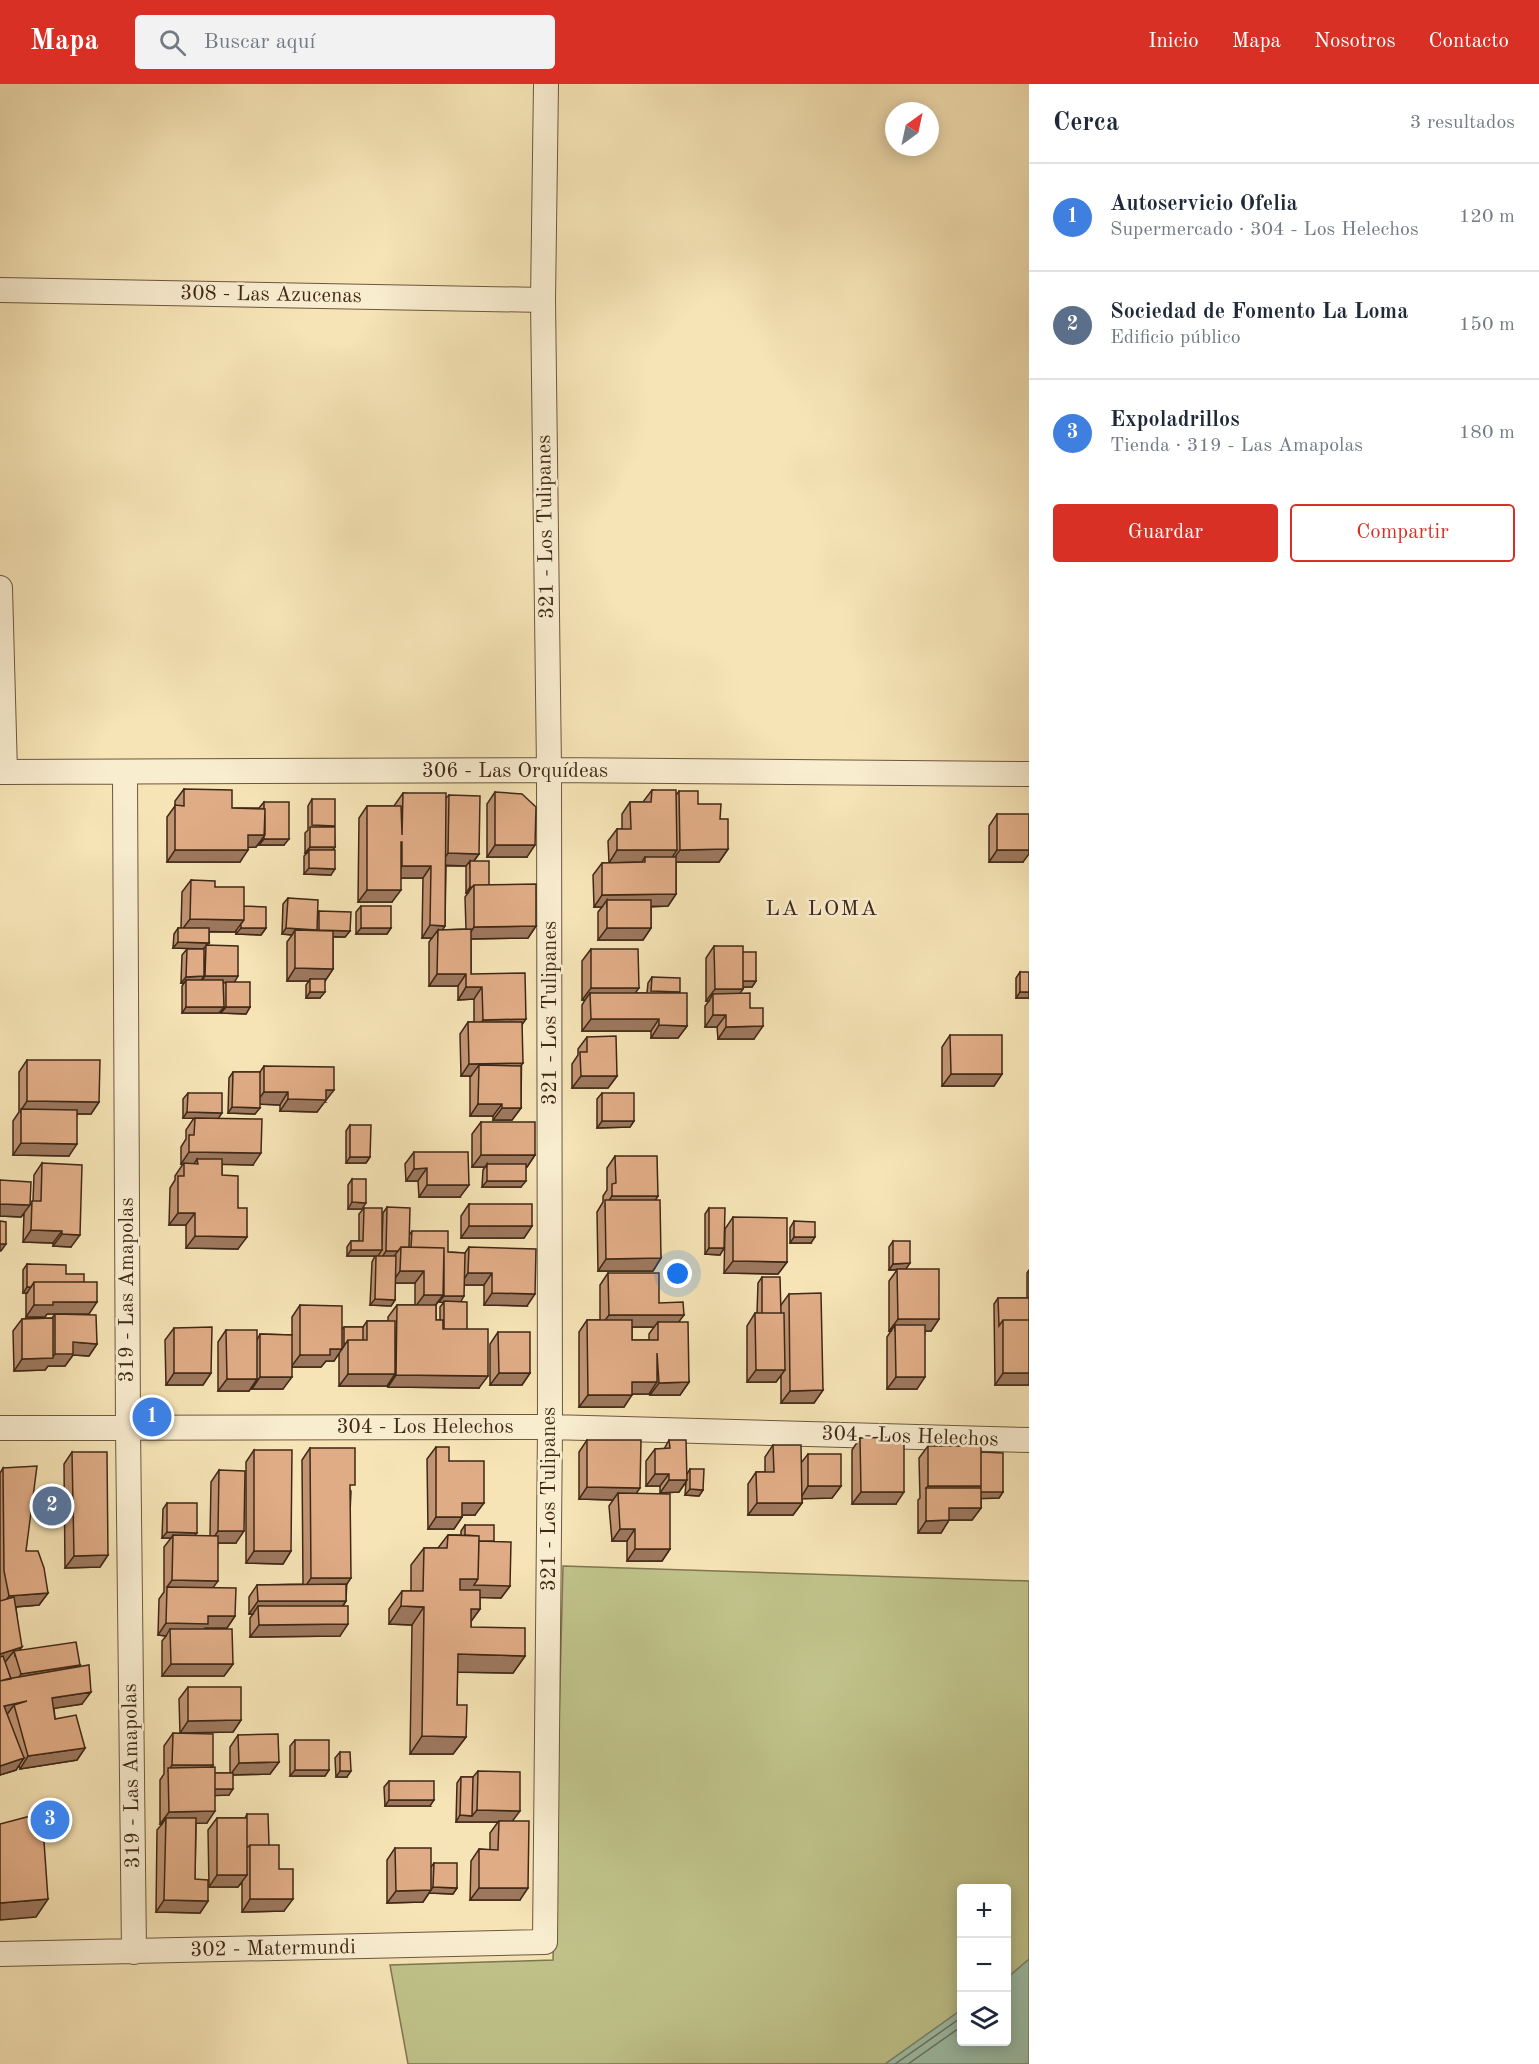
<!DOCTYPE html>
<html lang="es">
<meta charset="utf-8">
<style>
:root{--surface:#fff;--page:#f2f2f3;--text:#1f2937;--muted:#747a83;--line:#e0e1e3;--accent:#d93025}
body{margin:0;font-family:"Old Standard TT",serif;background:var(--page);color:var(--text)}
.controls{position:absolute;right:18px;bottom:18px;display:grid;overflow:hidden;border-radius:6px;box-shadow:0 3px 15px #0003}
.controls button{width:54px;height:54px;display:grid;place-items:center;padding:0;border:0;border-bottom:2px solid var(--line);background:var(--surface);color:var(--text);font:30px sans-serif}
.compass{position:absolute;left:885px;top:18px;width:54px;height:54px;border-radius:50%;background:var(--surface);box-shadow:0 3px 15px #0003;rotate:33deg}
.you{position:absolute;left:678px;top:1190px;width:21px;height:21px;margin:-15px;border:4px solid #fff;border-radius:50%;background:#1a73e8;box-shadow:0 0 0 9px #1a73e833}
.badge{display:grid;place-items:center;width:39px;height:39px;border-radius:50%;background:var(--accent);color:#fff;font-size:20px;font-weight:700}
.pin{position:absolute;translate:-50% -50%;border:3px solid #fff;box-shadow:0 2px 6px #0006}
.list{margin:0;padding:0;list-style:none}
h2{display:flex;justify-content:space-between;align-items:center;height:78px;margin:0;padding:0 24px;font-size:26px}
h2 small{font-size:20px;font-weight:400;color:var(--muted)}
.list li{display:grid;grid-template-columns:39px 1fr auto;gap:18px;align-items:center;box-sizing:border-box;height:108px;padding:0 24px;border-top:2px solid var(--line)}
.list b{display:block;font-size:22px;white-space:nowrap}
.list p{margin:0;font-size:20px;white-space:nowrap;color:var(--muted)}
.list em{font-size:20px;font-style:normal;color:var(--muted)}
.actions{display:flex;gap:12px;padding:18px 24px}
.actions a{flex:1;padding:14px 0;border:2px solid var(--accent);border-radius:6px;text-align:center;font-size:21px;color:var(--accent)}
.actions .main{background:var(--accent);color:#fff}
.icon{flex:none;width:33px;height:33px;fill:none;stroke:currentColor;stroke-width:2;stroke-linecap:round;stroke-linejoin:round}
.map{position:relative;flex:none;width:1029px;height:1980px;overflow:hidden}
header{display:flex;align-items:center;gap:36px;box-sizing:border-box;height:84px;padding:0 30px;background:var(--accent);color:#fff}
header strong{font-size:28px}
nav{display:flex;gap:33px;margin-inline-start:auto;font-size:21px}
.search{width:420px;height:54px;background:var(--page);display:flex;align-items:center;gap:15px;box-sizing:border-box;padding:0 21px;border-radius:6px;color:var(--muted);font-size:22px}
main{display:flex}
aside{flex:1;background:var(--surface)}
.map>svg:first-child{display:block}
.green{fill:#c0c38b;stroke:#807650;stroke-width:1.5;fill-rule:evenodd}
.water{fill:#9ebfa8;stroke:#78836e;stroke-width:1.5}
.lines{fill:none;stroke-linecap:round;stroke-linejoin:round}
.shore{stroke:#6e745f;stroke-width:1.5}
.minor-casing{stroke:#6d573e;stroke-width:26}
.minor{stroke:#f9edd0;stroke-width:24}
.wall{fill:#c19473;stroke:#3f2816;stroke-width:1.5;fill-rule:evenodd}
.shaded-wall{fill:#9d785e;stroke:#3f2816;stroke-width:1.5}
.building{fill:#e0ac86;stroke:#3f2816;stroke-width:1.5}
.labels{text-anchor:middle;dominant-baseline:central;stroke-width:5;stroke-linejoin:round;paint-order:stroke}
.street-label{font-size:21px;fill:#3f2816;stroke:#f9edd0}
.neighbourhood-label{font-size:22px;letter-spacing:1.5px;fill:#3f2816;stroke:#f9edd0}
</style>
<header>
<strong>Mapa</strong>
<div class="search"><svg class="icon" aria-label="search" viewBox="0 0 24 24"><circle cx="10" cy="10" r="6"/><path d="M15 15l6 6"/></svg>Buscar aquí</div>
<nav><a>Inicio</a><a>Mapa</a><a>Nosotros</a><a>Contacto</a></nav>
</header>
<main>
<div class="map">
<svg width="1029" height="1980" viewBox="0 0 1029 1980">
<rect width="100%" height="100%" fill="#f6e4b6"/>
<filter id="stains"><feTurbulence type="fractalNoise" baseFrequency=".00333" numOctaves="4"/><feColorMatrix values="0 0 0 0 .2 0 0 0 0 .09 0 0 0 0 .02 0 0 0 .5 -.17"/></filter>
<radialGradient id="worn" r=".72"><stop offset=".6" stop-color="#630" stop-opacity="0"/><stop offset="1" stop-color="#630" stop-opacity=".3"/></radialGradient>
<path class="green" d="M563,1482L1029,1497V1936L987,1980H408L390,1881L553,1876ZM962,1804H1006V1958H962Z"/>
<path class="water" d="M1029,1875V1980H885L961,1926L962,1958H1006L1007,1894Z"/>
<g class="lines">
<path class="shore" d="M895,1980L962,1933
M908,1980L962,1942"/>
<g class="minor-casing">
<path id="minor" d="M0,206L543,216
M0,504L5,688
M0,688L549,686L1029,690
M125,688L128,1343L134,1868
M0,1344L550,1343L1029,1356
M0,1870L545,1858L550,1343L549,686L543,216L546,0"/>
</g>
<use href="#minor" class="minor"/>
</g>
<path class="wall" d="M184,705L232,724H259L264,718L284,761H259V759L256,763H248L240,778H167V733L175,722V717Z
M652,706L677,710L679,707L720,735L728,765L719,778H676V810L668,822L651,823V844L643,856H598V828L602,823H594L593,791L602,779H609L608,757L617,745H622V730L630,718H643Z
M495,708L527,773H487V720Z
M403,709L446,714L449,711L479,770L474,777L489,801L536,842L528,854L471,855V890L522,941L521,1024L512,1036H493V1032H470V993L471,992H461L460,950L468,938H474V915L458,916V902H429V858L432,854H422L423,794H401L392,818H358L359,734L367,722H394ZM446,782H466V809H468L465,813L466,845L442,846L445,842Z
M312,715L334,743L335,763L333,766L331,791L304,790V772L307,769H305V749L308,746V722Z
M997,730L1023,778H989V742Z
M191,796L215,803L244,822L266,844L261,851L236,850V846L235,848H209V859L207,861L235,898L250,923L246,930L221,929L222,926L219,929H182V902L184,899H181L182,871L187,865H203L173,864L174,850L178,844H181L182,808Z
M288,814L317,830L319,827L350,847L345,853H333V885L325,897L320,914H306V901L309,897H287V858L292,851L282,850L283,820Z
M361,822L391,844L387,850H356V828Z
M714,862L743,868L756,897L752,903H743L740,909L750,924L754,955H718L717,943H705V922L709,917H706V874Z
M591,865L636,909H647L648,899L652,893L679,909L687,942L678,954H651V947H582V921L585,916H582V877Z
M1020,888L1029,914H1016V894Z
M950,951L1002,990L994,1002H942V963Z
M587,953L617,992L608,1004H572V980L578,971V965Z
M27,976L99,1018L91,1030H77L69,1072L13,1071V1037L19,1028V988Z
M264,982L325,1018H324L317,1028L280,1027V1021L260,1020L255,1030L228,1029L229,994L233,988H260Z
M188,1009L218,1034L253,1081L222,1080V1091L238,1124V1165L186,1164V1141H169L170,1104L175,1096V1092L183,1080H181V1063L186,1055V1046L194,1034H183V1015Z
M602,1009L634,1037L630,1043L597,1044V1015Z
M481,1038L535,1071L527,1083H526L521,1103H482L483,1086L485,1083H472V1050Z
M350,1041L370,1073L366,1079H346V1047Z
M414,1068L460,1113H419L418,1097H406L405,1080Z
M615,1072L658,1112L655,1116L661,1174L653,1187H598L597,1128L603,1118V1112L607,1106V1084Z
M42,1079L71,1163L53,1162V1159L23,1158L24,1130L21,1133L0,1132V1096L30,1120L33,1117L34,1091Z
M352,1095L362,1125H348V1101Z
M469,1120L532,1142L524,1154H461V1132Z
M387,1123L410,1150L412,1147L448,1168L465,1169L469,1163L527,1222L484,1221V1201H464L461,1217L479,1304L388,1303V1300L387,1302H339V1269L334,1277H326L321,1283H292L283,1305H252V1302L249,1307H218V1258L226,1246L257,1256L260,1250L292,1251V1233L300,1221L342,1245L344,1243H363L367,1237H388V1233L397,1221H415V1199H395V1216L391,1222L370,1221L372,1178L375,1172H347V1163L351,1157H359V1130L364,1124L382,1159L383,1129ZM439,1216V1218H444L440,1223V1236H436V1221Z
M709,1124L724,1164L720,1171L705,1170V1130Z
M733,1133L787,1178L778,1190L724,1189L725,1145Z
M794,1137L811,1159H790V1144Z
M893,1157L906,1185L939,1235L931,1247H925L917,1305H887V1253L891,1247H889V1197L897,1186H889V1163Z
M27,1180L66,1190L84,1198L89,1230L97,1260L89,1272L73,1271L65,1282H48L45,1286L14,1287L13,1247L22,1235L52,1234L55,1230H47L45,1233H26V1210L27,1209H23V1186Z
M1029,1186V1301H995L994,1220L998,1214H1027V1189Z
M608,1189L659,1219L679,1238L689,1298L680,1311H650V1308L649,1310H632L624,1323H579V1248L587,1236H600V1201ZM632,1243H654L649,1250V1256H632Z
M762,1193L781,1221L789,1210L823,1306L814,1319H781V1291L776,1298H747V1242L755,1229H757L758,1199Z
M174,1244L211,1289L203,1301H166L165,1256Z
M498,1248L530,1289L522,1301H490V1260Z
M860,1354L896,1420H852V1366Z
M587,1356L636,1410L670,1465L662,1477H627V1457H612L609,1422L613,1416L579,1415V1368Z
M669,1356L687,1390L690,1385L703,1406L699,1412L685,1411L686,1398L679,1408L660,1409V1402H646V1377L655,1365H664Z
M773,1361L801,1379L808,1370L841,1402L832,1414H802V1419L793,1431H748V1400L756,1388H765V1373Z
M928,1362L981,1368L1003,1408L999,1414H981V1424L972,1436H949L941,1449H918V1416L920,1414L919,1374Z
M436,1363L449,1377L475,1431H462V1433L454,1445H428L427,1375Z
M310,1364L351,1407L346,1517L343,1522L340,1552L250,1553V1534L253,1530H249V1513L257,1501L303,1500L302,1376Z
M254,1366L291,1467L283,1480L246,1479V1378Z
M72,1368L108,1471L100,1483L65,1484L64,1380Z
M3,1384L26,1467L48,1509L39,1521L16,1523L20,1566L78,1583L82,1620L54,1624L55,1635L85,1664L77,1676L20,1685L19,1681L16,1686L0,1691V1389Z
M219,1386L236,1459H218L213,1503L235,1532L227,1544H205L204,1545L233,1580L224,1592H162V1557L166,1552L158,1551L159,1515L164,1508V1463L171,1454H162L163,1425L167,1419L195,1452H210L211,1398Z
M465,1441L494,1457L510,1502L501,1514L480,1513V1525L471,1537V1543L525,1572L513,1589L457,1588V1621L466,1653L453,1670H410L412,1541L389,1540V1525L402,1507H411V1481L424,1464H438L448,1451H461V1447Z
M188,1603L241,1636L233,1648L180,1649L179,1615Z
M173,1649L213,1681L211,1683L215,1689H230V1663L238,1651L279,1678L270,1690L233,1691L229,1711H215L207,1739H196L195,1795L208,1817L200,1829L156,1828L157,1746L162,1740H160V1696L164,1690V1662Z
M295,1656L329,1686L325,1692H290V1662Z
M340,1668L347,1693H336L335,1674Z
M478,1687L513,1737L520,1816H470L471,1777L479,1765L490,1766V1749L498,1738H456L457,1699L461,1693H473Z
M389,1697L430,1722H385L384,1703Z
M247,1730L269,1761L279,1785L284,1827L242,1828V1798L238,1803H209L208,1746L217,1734H245Z
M395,1764L431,1783L434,1779L457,1804L453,1810L429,1809L423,1818L387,1819V1776Z"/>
<path class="shaded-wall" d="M248,751H265L256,763L240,764Z
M264,755H289L284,761H259Z
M495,761H535L527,773H487Z
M310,763H335L331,769L309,766L307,769H305Z
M728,765L719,778H671L680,766Z
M175,766H248L240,778H167Z
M617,766H677L669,778L645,773L642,778L609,779Z
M997,766H1029V770L1023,778H989Z
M448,769L479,770L470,782V777L466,782L440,781Z
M402,782H431L423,794H393Z
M309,784L335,785L331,791L304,790Z
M470,803H472L468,809H466Z
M367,806H401L392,818H358Z
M676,810L668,822L607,823V816L602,823H594L602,811Z
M190,835L244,836L235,848L181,847Z
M430,841L445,842L438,853V846L432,854H422Z
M536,842L528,854L466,855L474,843Z
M241,844H266L261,851L236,850Z
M286,844L317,846L312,852L295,846L292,851L282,850Z
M361,844H391L387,850H356Z
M607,844H651L643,856H598Z
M319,846L350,847L345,853L314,852Z
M178,858L209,859L203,865L173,864Z
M295,884L333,885L325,897L310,895L309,897H287Z
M437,890H466L458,902H429Z
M204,892L200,898L186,896L184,899H181L186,893Z
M205,892H238L234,899L201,898Z
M739,897H756L752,903H734Z
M466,903H482L474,915L458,916Z
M591,904H639L630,916L590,909L585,916H582Z
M715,905H743L735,917L713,910L709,917H706Z
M310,908H325L320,914H306Z
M1020,908H1029V914H1016Z
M186,923H224L219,929H182Z
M226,923H250L246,930L221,929Z
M713,931H726L717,943H705Z
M526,935L517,948H474L483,936Z
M591,935H659L651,947H582Z
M659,941L687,942L678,954H651Z
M763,942L754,955H718L726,943Z
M523,979L514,991L479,981L471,992H461L469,980Z
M951,990H1002L994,1002H942Z
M581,992H617L608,1004H572Z
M326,1006H334L317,1028L280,1027L288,1015Z
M264,1008H288L280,1021L255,1020Z
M27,1017L99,1018L91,1030L21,1029V1026Z
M478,1020H502L493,1032H470Z
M232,1023L260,1024L255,1030L228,1029Z
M502,1024H521L512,1036H493Z
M187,1028L222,1029L218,1035L183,1034Z
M602,1037H634L630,1043L597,1044Z
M21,1059L77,1060L69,1072L13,1071Z
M189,1068L261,1069L253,1081L198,1080L197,1075L194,1080H181Z
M481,1071H535L527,1083H487V1080L485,1083H472Z
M350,1073H370L366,1079H346Z
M427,1084L418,1097H406L414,1085Z
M487,1097H526L521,1103H482Z
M427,1101H469L460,1113H419Z
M612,1112H658L650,1124L605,1122Z
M352,1118L366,1119L362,1125H348Z
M0,1120L30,1121L21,1133L0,1132Z
M178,1129H195L186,1141H169Z
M469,1142H532L524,1154H461Z
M31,1146L62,1147L53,1159L23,1158Z
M62,1150L80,1151L71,1163L53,1162Z
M195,1152L247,1153L238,1165L186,1164Z
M794,1153H815L811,1159H790Z
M0,1160H6L1,1167H0Z
M709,1164H724L720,1171L705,1170Z
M351,1166H382L378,1172H347Z
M386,1167H398L393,1174L382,1173Z
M661,1174L653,1187H598L606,1175Z
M733,1177L787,1178L778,1190L724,1189Z
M910,1179L906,1185L889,1186L893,1180Z
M400,1187H424L415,1199H392Z
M468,1189H492L484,1201H460Z
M27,1203H31L27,1209H23Z
M492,1209L535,1210L527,1222L484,1221Z
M424,1211H443L434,1223H415Z
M444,1212H464L460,1219L439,1218Z
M375,1215L395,1216L391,1222L370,1221Z
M53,1218H97L89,1230H47L45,1233H26L34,1221Z
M609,1231H684L675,1243L658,1238L654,1243H600Z
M898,1235H939L931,1247H895V1241L891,1247H889Z
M73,1258L97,1260L89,1272L73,1271L65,1282H48L45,1286L14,1287L22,1275L52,1274L55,1270Z
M344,1262L334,1277H326L321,1283H291L300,1271L330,1265H342Z
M756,1286H785L776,1298H747Z
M174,1289H211L203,1301H166Z
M499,1289H530L522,1301H490Z
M1003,1289H1029V1301H995Z
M348,1290H395L387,1302H339Z
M396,1291L488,1292L479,1304L388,1303Z
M260,1293H292L283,1305H252Z
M896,1293H925L917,1305H887Z
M227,1295H257L249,1307H218Z
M632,1298H657L649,1310H624Z
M689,1298L680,1311H650L659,1299Z
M823,1306L814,1319H781L790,1307Z
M588,1311H632L624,1323H579Z
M655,1390H669L660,1402H646Z
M669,1396H687L679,1408L660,1409Z
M808,1402H841L832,1414L800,1415Z
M928,1402H981L1003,1408L999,1414L973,1415L926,1404Z
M587,1403L640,1404L632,1416L618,1409L613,1416L579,1415Z
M690,1405L703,1406L699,1412L685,1411Z
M861,1408H904L896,1420H852Z
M462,1419H484L475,1431H454Z
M757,1419H802L793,1431H748Z
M949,1424H981L972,1436H941Z
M436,1433H462L454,1445H428Z
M949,1436L941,1449H918L926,1437Z
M620,1445H635L627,1457H612Z
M218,1447H244L236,1459H210Z
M167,1448L197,1449L192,1455L173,1451L171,1454H162Z
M635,1465H670L662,1477H627Z
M254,1467H291L283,1480L246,1479Z
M108,1471L100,1483L65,1484L74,1472Z
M311,1494H351L343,1506H303Z
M460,1495H478L510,1502L501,1514L448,1513Z
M172,1496L218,1497L209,1509L167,1503Z
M48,1509L39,1521L0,1524L9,1512Z
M258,1517H346L338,1529L258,1522L253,1530H249Z
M401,1522L424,1523L412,1541L389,1540Z
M471,1525H480L467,1543Z
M208,1532H235L227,1544H205L200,1552L170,1545L166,1552L158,1551L166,1539Z
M348,1540L340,1552L250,1553L259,1541Z
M22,1563L15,1572L14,1567L6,1577L0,1579V1570Z
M458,1570L525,1572L513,1589L445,1588Z
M171,1580H233L224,1592H162Z
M80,1581L71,1593L13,1602L21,1590Z
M91,1608L82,1620L44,1626L52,1614Z
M27,1617L14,1621L6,1632L4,1622Z
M241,1636L233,1648L180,1649L188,1637Z
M422,1652L466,1653L453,1670H410Z
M85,1664L77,1676L20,1685L28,1672Z
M24,1674L16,1686L0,1691V1682Z
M279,1678L270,1690L230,1691L239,1679Z
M172,1681H213L204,1694L168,1687Z
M295,1686H329L325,1692H290Z
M340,1687H351L347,1693H336Z
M210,1705H233L229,1711L206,1712Z
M389,1716H434L430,1722H385Z
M477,1726L520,1727L511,1739L499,1737L498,1738H456L460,1731L472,1732Z
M215,1727L207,1739L166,1740V1734L162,1740H160L169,1728Z
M217,1791H247L238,1803H209Z
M433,1803L457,1804L453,1810L429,1809Z
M479,1804H528L520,1816H470Z
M431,1806L423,1818L387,1819L396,1807Z
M48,1815L36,1833L0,1836V1819Z
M250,1815H293L284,1827L242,1828Z
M164,1816L208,1817L200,1829L156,1828Z"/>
<path class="building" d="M184,705L232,706V724L265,725V751H248V766H175V721L184,722Z
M652,706H676L677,766H617V745H631L630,718H651Z
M679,707H698V720H721L720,735H728V765L680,766Z
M495,708L522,710L536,723L535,761H495Z
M403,709H446L445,842L430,841L431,782H402V758H401V806H367V722H401L402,751Z
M449,711L480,712L479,770L448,769Z
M312,715H335V742L312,741Z
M264,718H289V755H264L265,725H264Z
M997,730H1029V766H997Z
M310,743H335V763H310Z
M309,766H335V785L309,784Z
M645,773H676V810L602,811V779L645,778Z
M470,777H489V801H474L472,803H470Z
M191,796L215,797V803H244V836L190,835Z
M536,800V842L474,843V801Z
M288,814L318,816L317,846L286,844Z
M607,816H651V844H607Z
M244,822L266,823V844H241V840L244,836Z
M361,822H391V844H361Z
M319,827L351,828L350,847L319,846Z
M178,844H209V859L178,858Z
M471,845V890L525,889L526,935L483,936L482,903H466V890H437L438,846Z
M295,846L333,847V885L295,884Z
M206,861L238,862V892H205Z
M714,862H743V905H715Z
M187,865H204V892L186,893Z
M591,865H638L639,904H591Z
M743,868H756V897H743Z
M1020,888H1029V908H1020Z
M652,893L680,894V908L651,907Z
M310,895H325V908H310Z
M186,896H223L224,923H186Z
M226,898H250V923H226Z
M590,909H687V942L659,941V935H591Z
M750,909V924H763V942L726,943V931H713V910Z
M468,938H522L523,979L469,980Z
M950,951H1002V990H951Z
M616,952L617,992H581L580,968H587V953Z
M27,976H100L99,1018L27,1017Z
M479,981L521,982V1024H502V1020H478Z
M264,982L334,983V1006H326V1016L288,1015V1008H264Z
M233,988H260V1024L232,1023Z
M188,1009H222V1029L187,1028Z
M602,1009H634V1037H602Z
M21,1025L77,1026V1060L21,1059Z
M195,1034L262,1035L261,1069L189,1068V1051H194Z
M481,1038H535V1071H481Z
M350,1041H371L370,1073H350Z
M414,1068H468L469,1101H427V1084L414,1085Z
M615,1072H657L658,1112H612V1100L616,1099Z
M197,1075H222V1091L238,1092V1124H247V1153L195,1152V1129H178V1092H184V1079L198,1080Z
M42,1079L82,1081L80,1151L62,1150V1147L31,1146L32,1117H41Z
M487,1080H526V1097H487Z
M352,1095H366V1119L352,1118Z
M0,1096L31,1098L30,1121L0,1120Z
M605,1116H660L661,1174L606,1175Z
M469,1120H532V1142H469Z
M387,1123L410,1124L409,1163H401L398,1167H386Z
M364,1124H382V1166H351V1157H363Z
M709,1124H725L724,1164H709Z
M733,1133L787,1134V1178L733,1177Z
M0,1137L6,1138V1160H0Z
M794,1137L815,1138V1153H794Z
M412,1147H448V1168L465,1169L464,1212H444V1164L411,1163Z
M893,1157H910V1179L893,1180Z
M401,1163L444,1164L443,1211H424V1187H400Z
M469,1163L536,1165L535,1210L492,1209V1189H468Z
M376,1172H396L395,1216L375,1215Z
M27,1180L66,1181V1190H84V1198H34L31,1203H27Z
M897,1185H939V1235H898Z
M608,1189H659V1219L683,1218L684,1231H609Z
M762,1193H780L781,1229H762Z
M34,1198H97V1218H53V1221H34Z
M821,1209L823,1306L790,1307L789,1210Z
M998,1214H1029V1236H1003L999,1242Z
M444,1217L467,1218V1245H444Z
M300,1221L342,1222V1265H330V1271H300Z
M397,1221H436V1236H443V1245H488V1292L396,1291Z
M755,1229H784L785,1286H756Z
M55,1230L96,1231L97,1260L73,1258V1270H55Z
M53,1234V1274L22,1275V1235Z
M587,1236H632V1256H658V1238H688L689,1298L659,1299L657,1269V1298H632V1311H588Z
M1003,1236H1029V1289H1003Z
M367,1237H395V1290H348V1256H367Z
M895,1241H925V1293H896Z
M212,1243L211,1289H174V1244Z
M344,1243H363V1256H348L344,1262Z
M226,1246H257V1295H227Z
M498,1248H530V1289H499Z
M260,1250L292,1251V1293H260Z
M904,1353V1408H861L860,1354Z
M587,1356H641L640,1404L587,1403Z
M669,1356H686L687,1396H669V1390H655V1365L670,1364Z
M773,1361H801L802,1419H757L756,1388H774Z
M928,1362H981V1402H928Z
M436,1363H449V1377H484V1419H462V1433H436Z
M310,1364H355V1401H350L351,1494H311Z
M254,1366H292L291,1467H254Z
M72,1368H107L108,1471L74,1472Z
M981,1368L1003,1369V1408H981Z
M808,1370H841V1402H808Z
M37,1382L26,1467H38L44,1484L48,1509L9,1512L4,1487L3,1384Z
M690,1385H704L703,1406L690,1405Z
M219,1386L245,1387L244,1447H218Z
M926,1404H981V1424H949V1436L926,1437Z
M618,1409L670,1410V1465H635V1445H620Z
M167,1419H197V1449L167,1448Z
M465,1441H494V1457H479V1452L465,1451Z
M173,1451L218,1452V1497L172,1496Z
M448,1451L479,1452L478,1495H460V1506H480V1525H471V1543L525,1544V1572L458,1570L457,1621H467L466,1653L422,1652L424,1523L401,1522L402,1507H423L424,1464H447Z
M479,1457L511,1458L510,1502L474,1501L478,1495Z
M346,1500V1517H258L257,1501Z
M167,1503L236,1504L235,1532H208V1540L166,1539Z
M14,1513L22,1563L0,1570V1517Z
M258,1522H348V1540L259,1541Z
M170,1545H232L233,1580H171Z
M76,1558L80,1581L21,1590L14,1567Z
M3,1572L11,1595L0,1597V1573Z
M89,1581L91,1608L52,1614L55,1635L76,1631L85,1664L28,1672L14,1621L27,1617L4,1622L24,1674L0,1682V1597L7,1595Z
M188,1603H241V1636L188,1637Z
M173,1649L213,1650V1681H172Z
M278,1650L279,1678L239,1679L238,1651Z
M295,1656H329V1686H295Z
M340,1668H350L351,1687H340Z
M215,1683V1727L169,1728L168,1684Z
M478,1687L520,1688V1727L477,1726Z
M215,1689H233V1705H215Z
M461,1693H473L472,1732L460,1731Z
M389,1697H434V1716H389Z
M42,1729L48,1815L0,1819V1740Z
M247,1730H268L269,1761H250L247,1764Z
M166,1734H196L195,1795L208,1796V1817L164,1816Z
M217,1734H247V1791H217Z
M499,1737H529L528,1804H479V1765L498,1766Z
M250,1761H279V1785H293V1815H250Z
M395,1764H431V1806L396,1807Z
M434,1779H457V1804L433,1803Z"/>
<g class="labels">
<g class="street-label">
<text transform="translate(271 211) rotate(1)">308 - Las Azucenas</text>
<text transform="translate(546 443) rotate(-91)">321 - Los Tulipanes</text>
<text x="515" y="687">306 - Las Orquídeas</text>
<text transform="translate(550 929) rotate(-90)">321 - Los Tulipanes</text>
<text transform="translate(127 1206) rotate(-90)">319 - Las Amapolas</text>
<text x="425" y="1343">304 - Los Helechos</text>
<text transform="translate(910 1353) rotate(2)">304 - Los Helechos</text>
<text transform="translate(549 1415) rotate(-90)">321 - Los Tulipanes</text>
<text transform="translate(132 1692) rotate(-91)">319 - Las Amapolas</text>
<text transform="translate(273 1865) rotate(-1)">302 - Matermundi</text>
</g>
<g class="neighbourhood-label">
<text x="822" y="825">LA LOMA</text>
</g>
</g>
<rect width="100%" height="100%" filter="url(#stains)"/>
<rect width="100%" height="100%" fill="url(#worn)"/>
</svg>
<div class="controls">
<button>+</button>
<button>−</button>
<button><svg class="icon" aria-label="layers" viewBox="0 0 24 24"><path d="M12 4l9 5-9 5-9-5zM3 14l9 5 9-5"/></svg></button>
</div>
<svg class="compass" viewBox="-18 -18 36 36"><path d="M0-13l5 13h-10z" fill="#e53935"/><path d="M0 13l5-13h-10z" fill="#747a83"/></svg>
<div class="you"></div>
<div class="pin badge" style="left:152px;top:1333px;background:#3f7fe0">1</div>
<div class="pin badge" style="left:52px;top:1422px;background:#5c6f8a">2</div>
<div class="pin badge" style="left:50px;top:1736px;background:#3f7fe0">3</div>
</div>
<aside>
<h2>Cerca<small>3 resultados</small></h2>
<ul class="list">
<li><span class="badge" style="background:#3f7fe0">1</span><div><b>Autoservicio Ofelia</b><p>Supermercado · 304 - Los Helechos</p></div><em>120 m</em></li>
<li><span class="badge" style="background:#5c6f8a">2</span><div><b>Sociedad de Fomento La Loma</b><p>Edificio público</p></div><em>150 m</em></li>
<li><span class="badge" style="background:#3f7fe0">3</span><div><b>Expoladrillos</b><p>Tienda · 319 - Las Amapolas</p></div><em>180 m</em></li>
</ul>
<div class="actions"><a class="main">Guardar</a><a>Compartir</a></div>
</aside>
</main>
